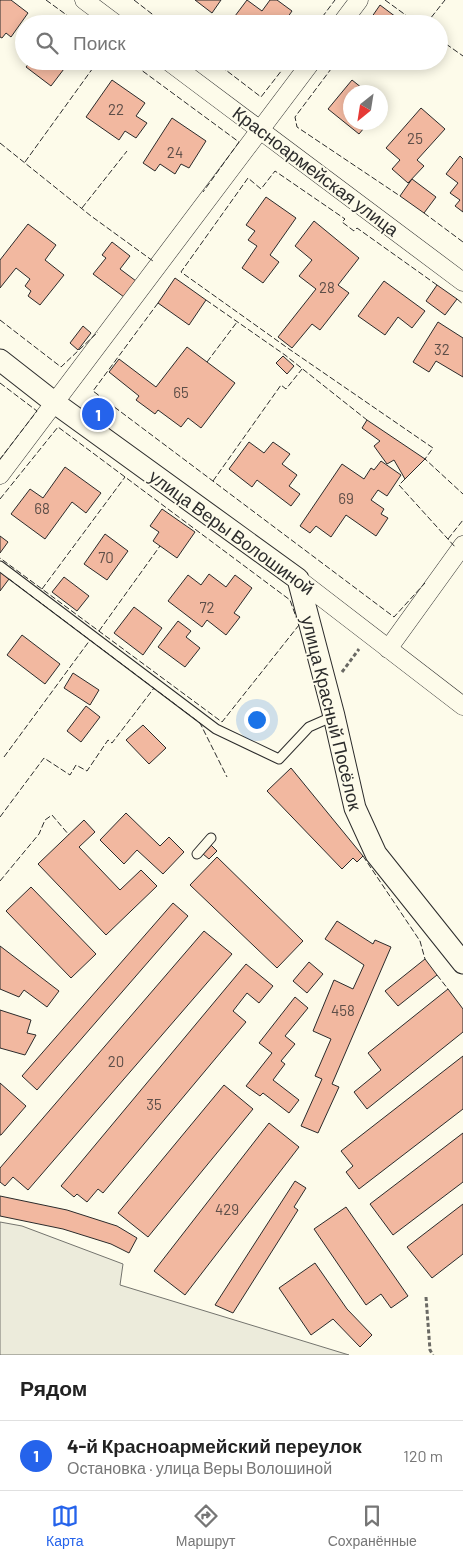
<!DOCTYPE html>
<html lang="ru">
<meta charset="utf-8">
<style>
:root{--surface:#fff;--page:#f2f2f2;--text:#222;--muted:#767676;--line:#e0e0e0;--accent:#2563eb}
body{margin:0;font-family:Barlow,sans-serif;background:var(--page);color:var(--text)}
.compass{position:absolute;left:343px;top:85px;width:45px;height:45px;border-radius:50%;background:var(--surface);box-shadow:0 2px 12px #0003;rotate:210deg}
.you{position:absolute;left:256px;top:719px;width:18px;height:18px;margin:-12px;border:4px solid #fff;border-radius:50%;background:#1a73e8;box-shadow:0 0 0 8px #1a73e833}
.badge{display:grid;place-items:center;width:32px;height:32px;border-radius:50%;background:var(--accent);color:#fff;font-size:16px;font-weight:700}
.pin{position:absolute;translate:-50% -50%;border:2px solid #fff;box-shadow:0 1px 5px #0006}
.list{margin:0;padding:0;list-style:none}
h2{display:flex;justify-content:space-between;align-items:center;height:65px;margin:0;padding:0 20px;font-size:21px}
h2 small{font-size:16px;font-weight:400;color:var(--muted)}
.list li{display:grid;grid-template-columns:32px 1fr auto;gap:15px;align-items:center;box-sizing:border-box;height:70px;padding:0 20px;border-top:1px solid var(--line)}
.list b{display:block;font-size:19px;white-space:nowrap}
.list p{margin:0;font-size:16px;white-space:nowrap;color:var(--muted)}
.list em{font-size:16px;font-style:normal;color:var(--muted)}
.icon{flex:none;width:28px;height:28px;fill:none;stroke:currentColor;stroke-width:2;stroke-linecap:round;stroke-linejoin:round}
.map{position:relative;flex:none;width:463px;height:1355px;overflow:hidden}
.search{position:absolute;background:var(--surface);box-shadow:0 2px 12px #0003;left:15px;right:15px;top:15px;height:55px;display:flex;align-items:center;gap:12px;box-sizing:border-box;padding:0 18px;border-radius:28px;color:var(--muted);font-size:19px}
.sheet{height:135px;background:var(--surface)}
nav{display:flex;justify-content:space-around;align-items:center;box-sizing:border-box;height:70px;border-top:1px solid var(--line);background:var(--surface);font-size:14px;color:var(--muted)}
nav a{display:grid;justify-items:center;gap:2px}
nav .on{color:var(--accent)}
.map>svg:first-child{display:block}
.green{fill:#ecebdb;stroke:#74746e}
.building{fill:#f2b8a0;stroke:#2b2b2b}
.lines{fill:none;stroke-linecap:round;stroke-linejoin:round}
.service-casing{stroke:#2b2b2b;stroke-width:11}
.minor-casing{stroke:#2b2b2b;stroke-width:19}
.tertiary-casing{stroke:#2b2b2b;stroke-width:23}
.path{stroke:#6a6964;stroke-width:3;stroke-dasharray:4 2.5;stroke-linecap:butt}
.service{stroke:#fdfbea;stroke-width:9}
.minor{stroke:#fdfbea;stroke-width:18}
.tertiary{stroke:#fdfbea;stroke-width:21}
.fence{stroke:#2b2b2b;stroke-width:1;stroke-dasharray:6 2.5;stroke-linecap:butt}
.labels{text-anchor:middle;dominant-baseline:central;stroke-width:4;stroke-linejoin:round;paint-order:stroke}
.number-label{font-size:15px;fill:#5d4e48}
.street-label{font-size:18px;fill:#2b2b2b;stroke:#fdfbea}
</style>
<div class="map">
<svg width="463" height="1355" viewBox="0 0 463 1355">
<rect width="100%" height="100%" fill="#fdfbea"/>
<path class="green" d="M0,1222L22,1226L123,1264L120,1285L349,1355H0Z"/>
<path class="building" d="M0,0H11L28,13L11,37L6,33L2,38L0,37Z
M195,0H221L212,13Z
M247,0L262,11L270,0H277L292,11L283,24H229Z
M380,5L396,17L391,24H373L369,21Z
M31,61H70L51,86L26,67Z
M112,80L145,103L136,116L147,123L136,138L125,131L119,140L86,117Z
M352,80L367,92H350V122H369L359,134L328,109Z
M421,108L445,129L417,160L424,166L408,183L392,169L400,160L386,148Z
M172,118L206,141L189,168L181,164L175,174L160,164L155,171L143,163Z
M460,156L463,159V212L455,206L460,200L450,193L458,183L446,174Z
M412,179L436,197L424,213L400,196Z
M266,197L296,218L270,255L279,262L263,283L242,268L257,246L248,240L255,231L246,225Z
M314,221L359,258L338,285L349,293L320,330L312,324L292,348L278,337L316,289L299,276L312,260L295,246Z
M28,224L56,245L45,260L64,275L40,305L28,296L31,291L25,286L30,279L16,268L0,288V260Z
M112,242L130,256L120,269L136,281L124,297L93,274L106,258L102,255Z
M175,278L206,300L189,325L158,303Z
M384,281L425,311L412,328L398,317L385,335L358,316Z
M437,285L457,299L445,315L426,301Z
M438,322L463,338V377L436,361L429,372L413,362Z
M83,326L91,333L78,350L70,343Z
M187,347L235,383L201,428L188,418L181,427L158,410L155,414L136,400L139,396L109,372L119,359L156,387Z
M283,356L294,366L287,374L276,363Z
M367,420L425,459L405,479L394,460L387,464L374,446L380,441L362,428Z
M249,442L264,453L273,442L290,454L282,464L297,475L289,486L300,494L291,506L257,480L252,487L229,469Z
M381,461L401,475L387,496L378,490L371,500L384,509L381,514L388,518L376,536L346,515L331,537L316,526L310,533L300,526L342,464L364,479L371,468L374,470Z
M65,467L101,493L86,513L72,502L45,539L11,514L30,489L43,498Z
M162,509L195,532L177,558L153,541L159,532L150,526Z
M105,534L128,551L107,580L84,564Z
M0,536L8,542L0,553Z
M0,572L9,579L0,591Z
M209,574L226,587L235,575L252,588L234,613L240,617L226,635L207,620L202,627L168,601L188,575L201,585Z
M64,577L89,596L77,611L52,592Z
M134,607L162,628L143,655L114,633Z
M178,621L191,631L186,637L200,648L185,667L158,647Z
M22,635L60,664L45,684L7,655Z
M73,673L99,690L90,705L64,688Z
M86,706L100,717L81,742L67,731Z
M143,725L166,748L149,764L126,740Z
M291,768L363,856L357,862L353,858L342,869L267,791Z
M126,813L160,846L169,837L184,852L163,874L137,850L124,864L100,840Z
M84,820L95,832L79,847L120,890L141,870L157,886L106,935L38,864Z
M211,845L217,851L209,859L203,854Z
M217,857L303,941L277,968L190,885Z
M31,887L96,954L71,978L6,911Z
M173,903L188,916L37,1090L22,1076Z
M337,921L373,944L375,940L391,947L332,1084L339,1087L318,1133L301,1126L322,1079L315,1076L331,1039L313,1031L334,980L353,989L364,965L325,939Z
M204,931L232,954L28,1190L13,1177L5,1186L0,1182V1168Z
M0,946L59,991L47,1007L24,990L19,997L0,989Z
M425,959L437,975L398,1006L385,991Z
M309,962L323,974L307,993L293,981Z
M246,964L273,986L259,1003L247,993L233,1011L246,1022L103,1193L98,1189L87,1202L77,1194L74,1197L61,1186Z
M448,989L463,1009V1032L367,1109L354,1092L381,1070L368,1053Z
M295,997L308,1008L285,1036L295,1044L281,1061L285,1064L273,1080L299,1100L289,1113L263,1093L260,1096L246,1086L272,1053L259,1043Z
M0,1010L31,1020L27,1033L36,1035L25,1055L0,1048Z
M463,1056V1109L359,1189L346,1172L353,1166L341,1151Z
M0,1083L26,1106L1,1135H0Z
M224,1085L253,1109L148,1237L118,1213Z
M269,1123L299,1147L185,1295L154,1271Z
M463,1133V1182L393,1235L370,1204Z
M295,1181L306,1188L294,1207L298,1210L233,1313L215,1305Z
M0,1196L67,1210L117,1226L137,1238L129,1253L111,1244L63,1229L0,1216Z
M463,1204V1254L432,1278L407,1247Z
M346,1207L408,1296L391,1308L381,1294L366,1305L314,1229Z
M315,1263L347,1309L372,1335L360,1347L333,1319L311,1335L279,1288Z"/>
<g class="lines">
<g class="service-casing">
<path id="service" d="M0,566L216,729L279,759L309,727L334,716
M197,854L211,838"/>
</g>
<g class="minor-casing">
<path id="minor" d="M84,0L116,24
M341,24L359,0
M168,61L463,282
M0,475L312,61
M298,579L463,706
M388,649L463,545"/>
</g>
<g class="tertiary-casing">
<path id="tertiary" d="M0,360L55,403L298,579L334,716L355,808L376,854L463,963"/>
</g>
<path class="path" d="M342,672L359,649
M426,1297L430,1350L433,1355"/>
<use href="#service" class="service"/>
<use href="#minor" class="minor"/>
<use href="#tertiary" class="tertiary"/>
<path class="fence" d="M46,0L79,24
M134,0L165,24
M385,0L418,24
M317,24L335,0
M426,24L445,0
M439,39L463,56
M129,61L239,142L203,192
M214,61L261,97L289,61
M337,61L295,117L297,127L400,196
M0,143L91,216L153,261
M25,162L98,61
M82,208L127,151
M424,213L463,242
M437,285L357,228L354,231L342,222L345,219L275,171L261,189L248,178L181,272L289,349L433,448L425,459L463,494
M457,299L463,304
M206,300L285,355L367,420
M158,303L93,391L394,617L425,583
M0,320L61,367L98,332
M207,362L237,322
M0,383L37,411L0,459
M405,479L399,485L456,548
M213,481L281,385L286,389L302,369
M0,499L58,427L290,600L299,625L222,722L0,558
M448,539L463,520
M9,579L200,723L227,777
M42,589L125,477
M99,631L160,546
M4,757L90,640
M0,817L44,758L70,775L76,765L87,771L108,740L112,743L154,688
M363,856L420,941L425,959
M0,881L39,834L45,820L52,815L69,835
M437,975L448,989"/>
</g>
<g class="labels">
<g class="number-label">
<text x="116" y="109">22</text>
<text x="415" y="138">25</text>
<text x="175" y="152">24</text>
<text x="327" y="287">28</text>
<text x="442" y="349">32</text>
<text x="181" y="392">65</text>
<text x="346" y="498">69</text>
<text x="42" y="508">68</text>
<text x="106" y="557">70</text>
<text x="207" y="607">72</text>
<text x="343" y="1010">458</text>
<text x="116" y="1061">20</text>
<text x="154" y="1104">35</text>
<text x="227" y="1209">429</text>
</g>
<g class="street-label">
<text transform="translate(316 171) rotate(37)">Красноармейская улица</text>
<text transform="translate(232 532) rotate(36)">улица Веры Волошиной</text>
<text transform="translate(332 713) rotate(76)">улица Красный Посёлок</text>
</g>
</g>
</svg>
<svg class="compass" viewBox="-18 -18 36 36"><path d="M0-13l5 13h-10z" fill="#e53935"/><path d="M0 13l5-13h-10z" fill="#767676"/></svg>
<div class="you"></div>
<div class="pin badge" style="left:98px;top:414px">1</div>
<div class="search"><svg class="icon" aria-label="search" viewBox="0 0 24 24"><circle cx="10" cy="10" r="6"/><path d="M15 15l6 6"/></svg>Поиск</div>
</div>
<section class="sheet">
<h2>Рядом<small></small></h2>
<ul class="list">
<li><span class="badge">1</span><div><b>4-й Красноармейский переулок</b><p>Остановка · улица Веры Волошиной</p></div><em>120 m</em></li>
</ul>
</section>
<nav>
<a class="on"><svg class="icon" aria-label="map" viewBox="0 0 24 24"><path d="M3 6l6-2 6 2 6-2v14l-6 2-6-2-6 2zM9 4v14M15 6v14"/></svg>Карта</a>
<a><svg class="icon" aria-label="directions" viewBox="0 0 24 24"><path d="M12 3l9 9-9 9-9-9zM9 14v-3h6M13 9l2 2-2 2"/></svg>Маршрут</a>
<a><svg class="icon" aria-label="saved" viewBox="0 0 24 24"><path d="M7 4h10v16l-5-4-5 4z"/></svg>Сохранённые</a>
</nav>
